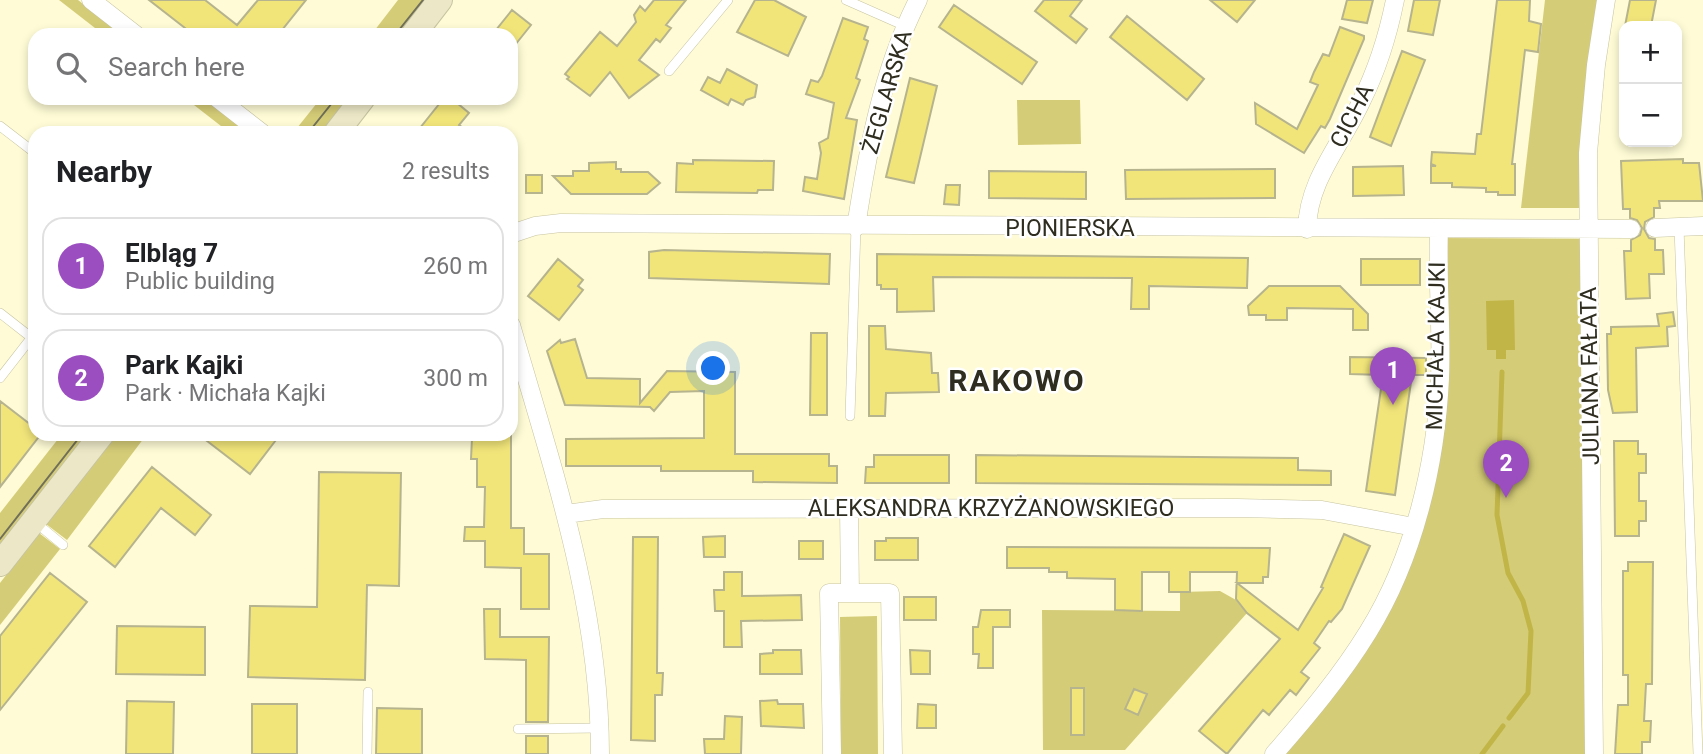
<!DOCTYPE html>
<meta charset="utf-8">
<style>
:root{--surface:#fff;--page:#f6f6f6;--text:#202124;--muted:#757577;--line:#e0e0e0;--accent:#9a4ebf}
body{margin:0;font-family:Roboto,sans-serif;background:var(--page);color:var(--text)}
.controls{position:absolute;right:21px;top:21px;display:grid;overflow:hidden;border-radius:14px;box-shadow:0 4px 10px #0003}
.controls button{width:63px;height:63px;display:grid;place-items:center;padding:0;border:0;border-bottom:2px solid var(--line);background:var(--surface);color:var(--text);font:35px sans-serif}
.you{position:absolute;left:714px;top:369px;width:24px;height:24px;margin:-18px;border:5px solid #fff;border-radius:50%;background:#1a73e8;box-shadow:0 0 0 10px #1a73e833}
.badge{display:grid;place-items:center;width:46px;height:46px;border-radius:50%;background:var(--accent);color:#fff;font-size:23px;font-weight:700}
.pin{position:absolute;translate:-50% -58px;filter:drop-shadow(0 2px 4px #0008)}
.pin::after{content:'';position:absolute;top:37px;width:24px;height:21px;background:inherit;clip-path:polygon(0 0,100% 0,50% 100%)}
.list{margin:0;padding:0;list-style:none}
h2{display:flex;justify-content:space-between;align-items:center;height:91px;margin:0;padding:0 28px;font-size:30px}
h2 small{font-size:23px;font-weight:400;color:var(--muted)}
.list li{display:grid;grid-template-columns:46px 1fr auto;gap:21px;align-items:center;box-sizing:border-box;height:98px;margin:0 14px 14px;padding:0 14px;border:2px solid var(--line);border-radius:21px}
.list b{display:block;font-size:26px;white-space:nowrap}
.list p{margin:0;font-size:23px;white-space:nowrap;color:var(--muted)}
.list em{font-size:23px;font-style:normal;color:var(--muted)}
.icon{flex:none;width:38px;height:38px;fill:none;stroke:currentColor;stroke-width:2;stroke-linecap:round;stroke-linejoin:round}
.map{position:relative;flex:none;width:1703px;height:754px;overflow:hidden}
.search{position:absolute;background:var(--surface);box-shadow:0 4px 10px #0003;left:28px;top:28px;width:490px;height:77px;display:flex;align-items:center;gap:18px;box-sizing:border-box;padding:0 24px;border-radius:21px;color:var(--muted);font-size:26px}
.panel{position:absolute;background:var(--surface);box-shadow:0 4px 10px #0003;left:28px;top:126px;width:490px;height:315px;border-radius:21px}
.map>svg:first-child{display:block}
.green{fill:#d5cc77}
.water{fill:#c1b548}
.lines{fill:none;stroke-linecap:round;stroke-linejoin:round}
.stream{stroke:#c1b548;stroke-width:5}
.building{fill:#f1e57a;stroke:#b6b38f;stroke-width:2}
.lane-casing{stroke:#c7c4a1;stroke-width:10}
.street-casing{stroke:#c7c4a1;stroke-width:19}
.secondary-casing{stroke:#c7c4a1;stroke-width:26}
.lane{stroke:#fff;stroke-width:9}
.street{stroke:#fff;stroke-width:18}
.secondary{stroke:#ece8c7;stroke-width:24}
.tram{stroke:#706f59;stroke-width:2}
.labels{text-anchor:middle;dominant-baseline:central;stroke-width:5;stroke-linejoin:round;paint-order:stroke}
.street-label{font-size:23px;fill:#2e2d1f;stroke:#fff}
.district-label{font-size:30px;font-weight:bold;letter-spacing:2px;fill:#2e2d1f;stroke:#fff}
</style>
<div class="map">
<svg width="1703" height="754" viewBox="0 0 1703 754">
<rect width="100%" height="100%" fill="#fefbd6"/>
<path class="green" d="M59,0H78L123,35H104Z
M398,0H428L400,35H371Z
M1545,0H1598L1588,65L1582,208H1521Z
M185,98H203L248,133H230Z
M321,98H350L323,133H293Z
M1017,100H1080L1081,144L1018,145Z
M1438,238L1588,239L1594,754H1275L1383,603L1434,440Z
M62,434H86L0,546V513Z
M118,434H147L67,540L46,524Z
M39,533L60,549L0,625V583Z
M1220,591L1236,600L1247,613L1125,750H1043L1042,610L1180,611V592Z
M877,616L878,754H841L840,617Z"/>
<path class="water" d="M1514,300L1515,350H1506V359H1496V350H1487L1486,301Z"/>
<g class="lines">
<path class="stream" d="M1502,372L1497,515L1508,573L1523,601L1531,631L1528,693L1509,718
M1482,754L1503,726"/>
</g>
<path class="building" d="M149,0H205L237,25L258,0H306L278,35H194Z
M654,0H686L666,25L671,28L660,42L656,39L639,60L659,75L629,98L610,72L590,96L567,79L569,77L565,74L600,32L617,46L636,22L634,15L640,6L645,11Z
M755,0H774L806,17L788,56L737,32Z
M1044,0H1082L1070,16L1087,29L1076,43L1035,11Z
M1210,0H1255L1237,22Z
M1347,0H1373L1367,23L1342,19Z
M1414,0H1440L1433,35L1408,31Z
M1497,0H1530L1529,21L1541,24L1538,52L1525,50L1512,164H1515V195H1498V192H1486V188L1452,187V183H1431V166H1436L1431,164L1432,152L1475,154L1477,134H1481Z
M1630,0H1656L1651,26H1625Z
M954,5L1037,62L1022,84L939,27Z
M512,10L531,25L511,50V35H492Z
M1127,16L1204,79L1187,100L1110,37Z
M843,18L868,27L864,39L868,41L856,78L860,80L846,118L857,120L844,199L803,191L805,177L817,179L821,153L819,143L828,138L834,103L806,94L811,80L818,82L822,76Z
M1340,27L1364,36V39L1330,119L1325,128L1321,126L1304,153L1256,124L1255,103L1297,129L1318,85L1310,82L1314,72L1323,54L1329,56Z
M1402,51L1425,60L1391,146L1370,137Z
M727,69L757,85L755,97L746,100L743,105L731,99L728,105L701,90L708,77L720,83Z
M910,78L937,86L914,183L886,177Z
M444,98H451L469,113L459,125L470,133H416Z
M1683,159V163H1699L1703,201H1659L1660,208H1654V217L1645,222L1644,229L1649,238L1655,239V250H1663L1664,274H1649L1650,298L1626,299L1624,251H1631V240L1640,235L1642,228L1637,220L1630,218V209H1623L1621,161Z
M693,160L774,161L773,190H758L757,193L676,192L677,163L693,164Z
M616,162V169H621V172H648L660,183L647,194H571L553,176H573V171H589V163Z
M1403,166L1404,195L1353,196V167Z
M1275,169V198L1126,199L1125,170Z
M989,171L1086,172V199L989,198Z
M526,175H542V193H526Z
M946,185H960L959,205L944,204Z
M664,250L830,254L829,284L649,278V252Z
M877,254L1248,258L1247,288L1149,286V309H1131L1132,278L933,277L934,311L897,312V289H881V285H877Z
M558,259L583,280L578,286L583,290L559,320L528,296Z
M1361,259H1420V285H1361Z
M1269,286H1340L1368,314V330H1353V309L1287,308V320H1266V315H1249L1248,306Z
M1673,312L1675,326L1667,327L1668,346L1636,348L1637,412L1613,413L1608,390L1607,334H1611V327L1659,326L1657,314Z
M869,326H885L886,349L931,353L932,373H938L939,392L886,393L885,416H869Z
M811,333H827V415H810Z
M575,339L587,378L640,379V403L667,371L735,372V454H829V466H837V483L753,482V471H661V466H566V439L704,438V391L670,392L654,411L650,407L565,405L547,351L560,340L561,343Z
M1350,357L1426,358V375H1412L1395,495L1366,491L1383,375L1350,374Z
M0,401L35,428V434H41L0,487Z
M198,434H269L276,440L250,474Z
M485,435H511V528H524V554H549V609H521V568L485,567V541H464L465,527H484L485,487H477V459H471L472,438H485Z
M1614,441H1638V454H1646V473H1639V501H1646V521H1639V536H1615Z
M874,455H949V483H865L866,467H874Z
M976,455L1298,458V470L1331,471V485L976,483Z
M152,467L211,515L195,535L161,508L115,567L89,546Z
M319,472L401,473L399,586L367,585L365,680L248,677L250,606L317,607Z
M1344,534L1370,546L1342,609L1331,622L1329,621L1314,643L1320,648L1301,672L1309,678L1296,695L1290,690L1269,715L1263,710L1227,754L1199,731L1280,639L1247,613L1236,599L1237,572H1190V592H1169V572H1142V611L1115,610V579L1067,578V572H1049V568H1007V547L1270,548L1268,577H1263V583H1237L1298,630L1323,588L1321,587Z
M725,536V557H704L703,537Z
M633,537H658L657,673H663L662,695H655V741L631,740Z
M886,538H918V560H875V541H886Z
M799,541H823V559H799Z
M1628,562H1653L1652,684H1646L1644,721H1651L1650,742H1642V754H1615L1618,705H1628V675H1623V571H1628Z
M724,572H742V596L801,595L802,620L741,621L742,647H724V611H715L714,590H724Z
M50,573L87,602L0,710V636Z
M904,597H936V620H904Z
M484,609H500V637H549L548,722H526V660L485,659Z
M981,610H1010V627H993V668H978L979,654H973V627H978Z
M117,626L205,627V675L116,674Z
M773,650H801L802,674H760V654L773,653Z
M910,650L930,651V674H911Z
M1071,688H1084V735H1071Z
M1134,689L1147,694L1138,715L1125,709Z
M777,700L778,704H803L804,728L761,726L760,701Z
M127,701L174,702L173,754H126Z
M252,704H297V754H252Z
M918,704L936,705V728H917Z
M377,708L422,709V754H376Z
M725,716L742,717L741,754H705L704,739H724Z
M526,736H548V754H526Z"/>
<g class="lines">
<g class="lane-casing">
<path id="lane" d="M846,0L905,26
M669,71L728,0
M0,126L35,153
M1679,227L1698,754
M0,313L32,338
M0,378L35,333
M850,416L856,227
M35,522L63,545
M518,729L599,728
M367,754L368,692"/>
</g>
<g class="street-casing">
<path id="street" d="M91,0L136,35
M217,98L262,133
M856,227C868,149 882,71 918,0
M1655,228L1703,226
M1307,229C1308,180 1341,145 1361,102C1377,70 1388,35 1395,0
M511,234L535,226L561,223L1631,229
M511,325C552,467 600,605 600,754
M849,508L850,593
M566,514L603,509L1237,508L1322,510L1414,527
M832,754L829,593H890L893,754
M1274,754C1308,715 1341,676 1368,632C1414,558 1436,464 1440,378C1442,329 1437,279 1439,229
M1594,754L1588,153L1596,65L1606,0"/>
</g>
<g class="secondary-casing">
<path id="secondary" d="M413,35L440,0
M336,133L363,98
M0,564L102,434"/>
</g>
<use href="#lane" class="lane"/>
<use href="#street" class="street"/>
<use href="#secondary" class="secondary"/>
<path class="tram" d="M395,35L423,0
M308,133L336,98
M0,539L82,434"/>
</g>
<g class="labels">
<g class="street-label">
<text transform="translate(887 92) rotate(-74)">ŻEGLARSKA</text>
<text transform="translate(1352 116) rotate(-63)">CICHA</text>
<text x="1070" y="228">PIONIERSKA</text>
<text transform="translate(1436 346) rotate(-89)">MICHAŁA KAJKI</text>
<text transform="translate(1590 376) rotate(-91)">JULIANA FAŁATA</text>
<text x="991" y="508">ALEKSANDRA KRZYŻANOWSKIEGO</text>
</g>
<g class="district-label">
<text x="1017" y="380">RAKOWO</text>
</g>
</g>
</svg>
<div class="controls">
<button>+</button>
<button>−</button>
</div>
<div class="you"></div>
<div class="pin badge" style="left:1393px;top:405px">1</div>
<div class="pin badge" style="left:1506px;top:498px">2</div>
<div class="search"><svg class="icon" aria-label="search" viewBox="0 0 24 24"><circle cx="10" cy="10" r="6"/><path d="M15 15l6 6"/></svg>Search here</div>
<section class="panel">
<h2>Nearby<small>2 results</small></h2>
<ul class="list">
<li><span class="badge">1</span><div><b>Elbląg 7</b><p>Public building</p></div><em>260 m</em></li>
<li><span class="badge">2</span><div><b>Park Kajki</b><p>Park · Michała Kajki</p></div><em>300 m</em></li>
</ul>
</section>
</div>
